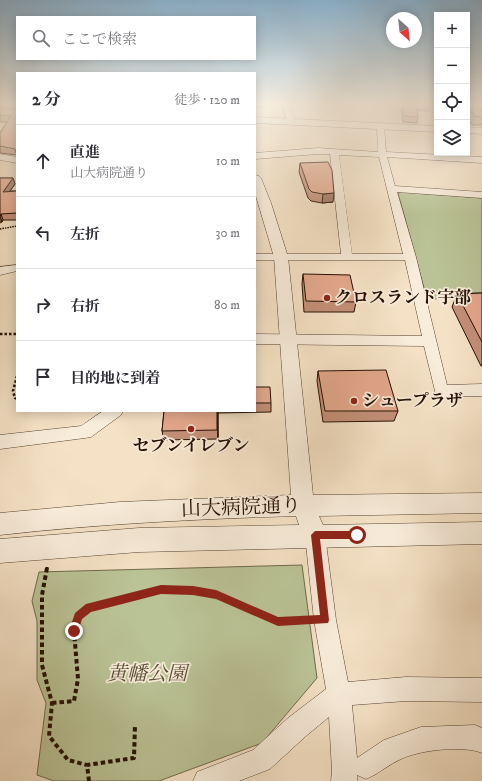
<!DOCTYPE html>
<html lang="ja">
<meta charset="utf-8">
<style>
:root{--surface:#fff;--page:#f7f7f7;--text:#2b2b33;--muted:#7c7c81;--line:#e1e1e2}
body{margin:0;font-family:"IM FELL DW Pica","Noto Serif JP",serif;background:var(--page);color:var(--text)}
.controls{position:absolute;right:12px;top:12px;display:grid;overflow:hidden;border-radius:0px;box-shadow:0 2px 10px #0003}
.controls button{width:36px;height:36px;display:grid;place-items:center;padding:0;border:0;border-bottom:1px solid var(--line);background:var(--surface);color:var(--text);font:20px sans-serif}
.compass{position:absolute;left:386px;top:12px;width:36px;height:36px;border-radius:50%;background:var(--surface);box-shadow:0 2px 10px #0003;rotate:153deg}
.stop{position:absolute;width:12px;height:12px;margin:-9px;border:3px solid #8f2418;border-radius:50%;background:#fff}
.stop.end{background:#8f2418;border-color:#fff;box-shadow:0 1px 4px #0008}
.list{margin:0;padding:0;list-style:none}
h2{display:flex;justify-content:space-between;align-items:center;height:52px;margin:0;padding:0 16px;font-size:17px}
h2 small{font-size:13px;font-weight:400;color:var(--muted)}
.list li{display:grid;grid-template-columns:26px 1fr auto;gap:12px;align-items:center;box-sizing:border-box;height:72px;padding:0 16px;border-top:1px solid var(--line)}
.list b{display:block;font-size:15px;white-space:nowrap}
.list p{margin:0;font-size:13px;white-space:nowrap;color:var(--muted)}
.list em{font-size:13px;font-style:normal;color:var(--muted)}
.icon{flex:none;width:22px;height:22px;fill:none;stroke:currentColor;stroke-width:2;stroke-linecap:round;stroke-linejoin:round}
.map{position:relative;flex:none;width:482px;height:781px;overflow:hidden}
.search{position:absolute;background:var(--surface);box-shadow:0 2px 10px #0003;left:16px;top:16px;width:240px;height:44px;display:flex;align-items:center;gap:10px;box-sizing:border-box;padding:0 14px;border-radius:0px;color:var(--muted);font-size:15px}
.panel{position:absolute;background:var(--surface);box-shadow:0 2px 10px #0003;left:16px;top:72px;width:240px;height:340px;border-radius:0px}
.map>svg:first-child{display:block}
.green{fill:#bac396;stroke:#706a4c}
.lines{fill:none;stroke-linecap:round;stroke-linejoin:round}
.minor-casing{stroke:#594434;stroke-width:1}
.tertiary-casing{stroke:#594434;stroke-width:1}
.path-far3{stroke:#251003;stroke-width:1.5;stroke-dasharray:1.5 1;stroke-linecap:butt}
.path-far2{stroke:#251003;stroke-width:2.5;stroke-dasharray:2.5 2;stroke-linecap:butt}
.path-far1{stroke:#251003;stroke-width:3;stroke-dasharray:3.5 2.5;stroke-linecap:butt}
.path{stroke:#251003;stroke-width:4;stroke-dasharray:4.5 3;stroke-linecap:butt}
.minor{fill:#f8ecda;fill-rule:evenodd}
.tertiary{fill:#f8ecda;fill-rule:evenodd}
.wall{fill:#c49079;stroke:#251003}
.shaded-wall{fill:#a07663;stroke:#251003}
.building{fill:#e4a88d;stroke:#251003}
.route{fill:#8f2418}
.poi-dot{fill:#8f2418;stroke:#f8ecda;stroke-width:1.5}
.labels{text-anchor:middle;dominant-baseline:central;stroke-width:3.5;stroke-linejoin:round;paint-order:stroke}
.poi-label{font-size:17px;font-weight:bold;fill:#251003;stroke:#f8ecda;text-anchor:start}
.near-street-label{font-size:20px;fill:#251003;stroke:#f8ecda}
.near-park-label{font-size:20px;font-style:italic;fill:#594f36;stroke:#f8ecda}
</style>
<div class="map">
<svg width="482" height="781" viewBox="0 0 482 781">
<rect width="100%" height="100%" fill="#f5e2c6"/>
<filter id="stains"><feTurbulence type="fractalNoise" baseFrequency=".005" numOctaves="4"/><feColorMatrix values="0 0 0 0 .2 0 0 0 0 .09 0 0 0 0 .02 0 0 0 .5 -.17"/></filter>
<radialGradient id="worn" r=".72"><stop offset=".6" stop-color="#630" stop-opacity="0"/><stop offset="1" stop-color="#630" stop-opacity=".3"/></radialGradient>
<path class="green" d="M402,192L482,198V298L427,299L398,193Z
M302,565L317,678L262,743L159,781H54L37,775L46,703L37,680V621L32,601L39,572Z"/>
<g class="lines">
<g class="minor-casing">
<path id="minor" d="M282,105H289L295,121L294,123H291L287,121Z
M398,105H437V108L402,107Z
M377,124H383L384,126L386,152L482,157V163L387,157L395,186L482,192V198L397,192L416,257L447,385L482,384V396L441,397L436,395L424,346L255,344V334L422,336L405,260H255V254H341L330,154H318L255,159V153L318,148L378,152ZM339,155L379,157L403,254H352Z
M0,154L17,157V163L0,160Z
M17,265V271L0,275V267Z
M103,411H123L121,415L91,437L85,438L0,449V435L81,426Z
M315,526L322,529L325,535L336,620L348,682L406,677L482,678V702L406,701L352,705L357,758L384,740L421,727L475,725L482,728V753C463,745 420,750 401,759C389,764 379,774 366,779L357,775V781H331L332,771L329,717L306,736L270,769L239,781H193L197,772L253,750L288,718L326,689L314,620L305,535L308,529Z"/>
</g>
<g class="tertiary-casing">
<path id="tertiary" d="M255,117L437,126V132L255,123Z
M467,127L482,128V134L467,133Z
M255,175L259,176L261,178L271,203L288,257L313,495L482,493V513L319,516L323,525L482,522V544L139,552L0,563V539L139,528L299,525L296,516C197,519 98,524 0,535V513L120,502L291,495L274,257L255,193Z"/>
</g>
<path class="path-far3" d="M0,229L17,226"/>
<path class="path-far2" d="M0,334H17
M17,376L13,391L15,398L17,399"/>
<path class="path-far1" d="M47,569V567"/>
<path class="path" d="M47,568L42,595V665L52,703L49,736L68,760L87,765
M52,703L74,701L78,679L74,631L78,617L89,608L161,590L193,591L216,595L278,622L306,621
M89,781L87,765L134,758L135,725"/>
<use href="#minor" class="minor"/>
<use href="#tertiary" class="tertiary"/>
</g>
<path class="wall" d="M0,105H17V155L0,153V133L7,122H0V108L15,109L17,108L16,107L0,106Z
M255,105H267V107H255Z
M402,105H430V106L429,111L417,110L418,117L417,123L403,122L401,108Z
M467,105H482V125H472L467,115Z
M300,163L333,202L322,203L311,201L308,198L299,172Z
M0,178H13L15,184L10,191H17V220H3L2,222L0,223Z
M303,274L356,302L354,312H304L302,284Z
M482,293V366H481L452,307L457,294Z
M318,371L398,411L394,421L323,422L317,381Z
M255,387L271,403V412L218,413V439L164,440L162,431L164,411H255Z"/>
<path class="shaded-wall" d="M13,178L15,184L5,198L3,192Z
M334,193L333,202L322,203L323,194Z
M1,214L3,220L2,222L0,216Z
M217,411H218V439Z"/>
<path class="building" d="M16,105H17V153H16L15,149L0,146V133L11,116L0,115V108L15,109L17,108Z
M403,105H430V106L416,105L418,117L404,116Z
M469,105H482V117L474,116Z
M328,162L332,170L334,193L323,194L312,192L309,189L300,163Z
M0,178H13L3,192L17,191V213L1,214L0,216Z
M303,274L350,275L356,302L306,301Z
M482,293V342L457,294Z
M386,370L398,411H325L318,371Z
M255,387H270L271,403H255Z
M164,411H217V430L162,431Z"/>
<linearGradient id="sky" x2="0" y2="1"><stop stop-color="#8bb7d6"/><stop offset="0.49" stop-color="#faf2e5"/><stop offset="1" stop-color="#faf2e5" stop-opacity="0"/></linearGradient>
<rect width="482" height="214" fill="url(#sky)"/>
<path class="route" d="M315,531H357L361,535L357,539H320L329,620L328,623L278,626L216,599L193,595L161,594L91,612L82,619L77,635L74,636L71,635L69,631L75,613L86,604L161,585L193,586L216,590L278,617L320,615L311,535Z"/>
<g class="poi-dot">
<circle cx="327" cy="298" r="4"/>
<circle cx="354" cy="401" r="4"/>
<circle cx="191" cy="429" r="4"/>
</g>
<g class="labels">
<g class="poi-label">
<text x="335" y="298">クロスランド宇部</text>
<text x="362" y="401">シュープラザ</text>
<text x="191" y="446" text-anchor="middle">セブンイレブン</text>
</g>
<g class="near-street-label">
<text transform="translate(241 508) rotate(-2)">山大病院通り</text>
</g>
<g class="near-park-label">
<text x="147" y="674">黄幡公園</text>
</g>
</g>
<rect width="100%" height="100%" filter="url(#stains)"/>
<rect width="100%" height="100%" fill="url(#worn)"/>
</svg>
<div class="controls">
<button>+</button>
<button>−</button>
<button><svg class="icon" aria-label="locate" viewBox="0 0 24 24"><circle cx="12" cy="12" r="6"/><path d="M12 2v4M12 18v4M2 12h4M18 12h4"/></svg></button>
<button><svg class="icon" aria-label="layers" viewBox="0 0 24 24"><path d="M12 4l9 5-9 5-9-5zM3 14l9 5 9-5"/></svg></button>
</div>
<svg class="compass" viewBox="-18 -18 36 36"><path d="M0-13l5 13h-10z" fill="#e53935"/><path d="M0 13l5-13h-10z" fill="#7c7c81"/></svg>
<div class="stop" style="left:357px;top:535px"></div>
<div class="stop end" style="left:74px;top:631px"></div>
<div class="search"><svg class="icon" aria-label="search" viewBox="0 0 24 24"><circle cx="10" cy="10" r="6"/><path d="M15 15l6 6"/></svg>ここで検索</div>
<section class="panel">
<h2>2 分<small>徒歩 · 120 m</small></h2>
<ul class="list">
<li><svg class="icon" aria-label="ahead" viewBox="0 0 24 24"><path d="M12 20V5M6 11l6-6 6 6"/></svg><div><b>直進</b><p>山大病院通り</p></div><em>10 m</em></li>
<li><svg class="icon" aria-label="left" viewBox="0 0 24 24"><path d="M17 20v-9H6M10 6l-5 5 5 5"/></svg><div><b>左折</b></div><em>30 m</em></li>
<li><svg class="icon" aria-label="right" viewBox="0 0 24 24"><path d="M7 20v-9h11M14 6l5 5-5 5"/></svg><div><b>右折</b></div><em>80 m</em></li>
<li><svg class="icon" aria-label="arrive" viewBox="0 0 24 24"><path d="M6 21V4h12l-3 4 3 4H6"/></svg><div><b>目的地に到着</b></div></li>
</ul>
</section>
</div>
